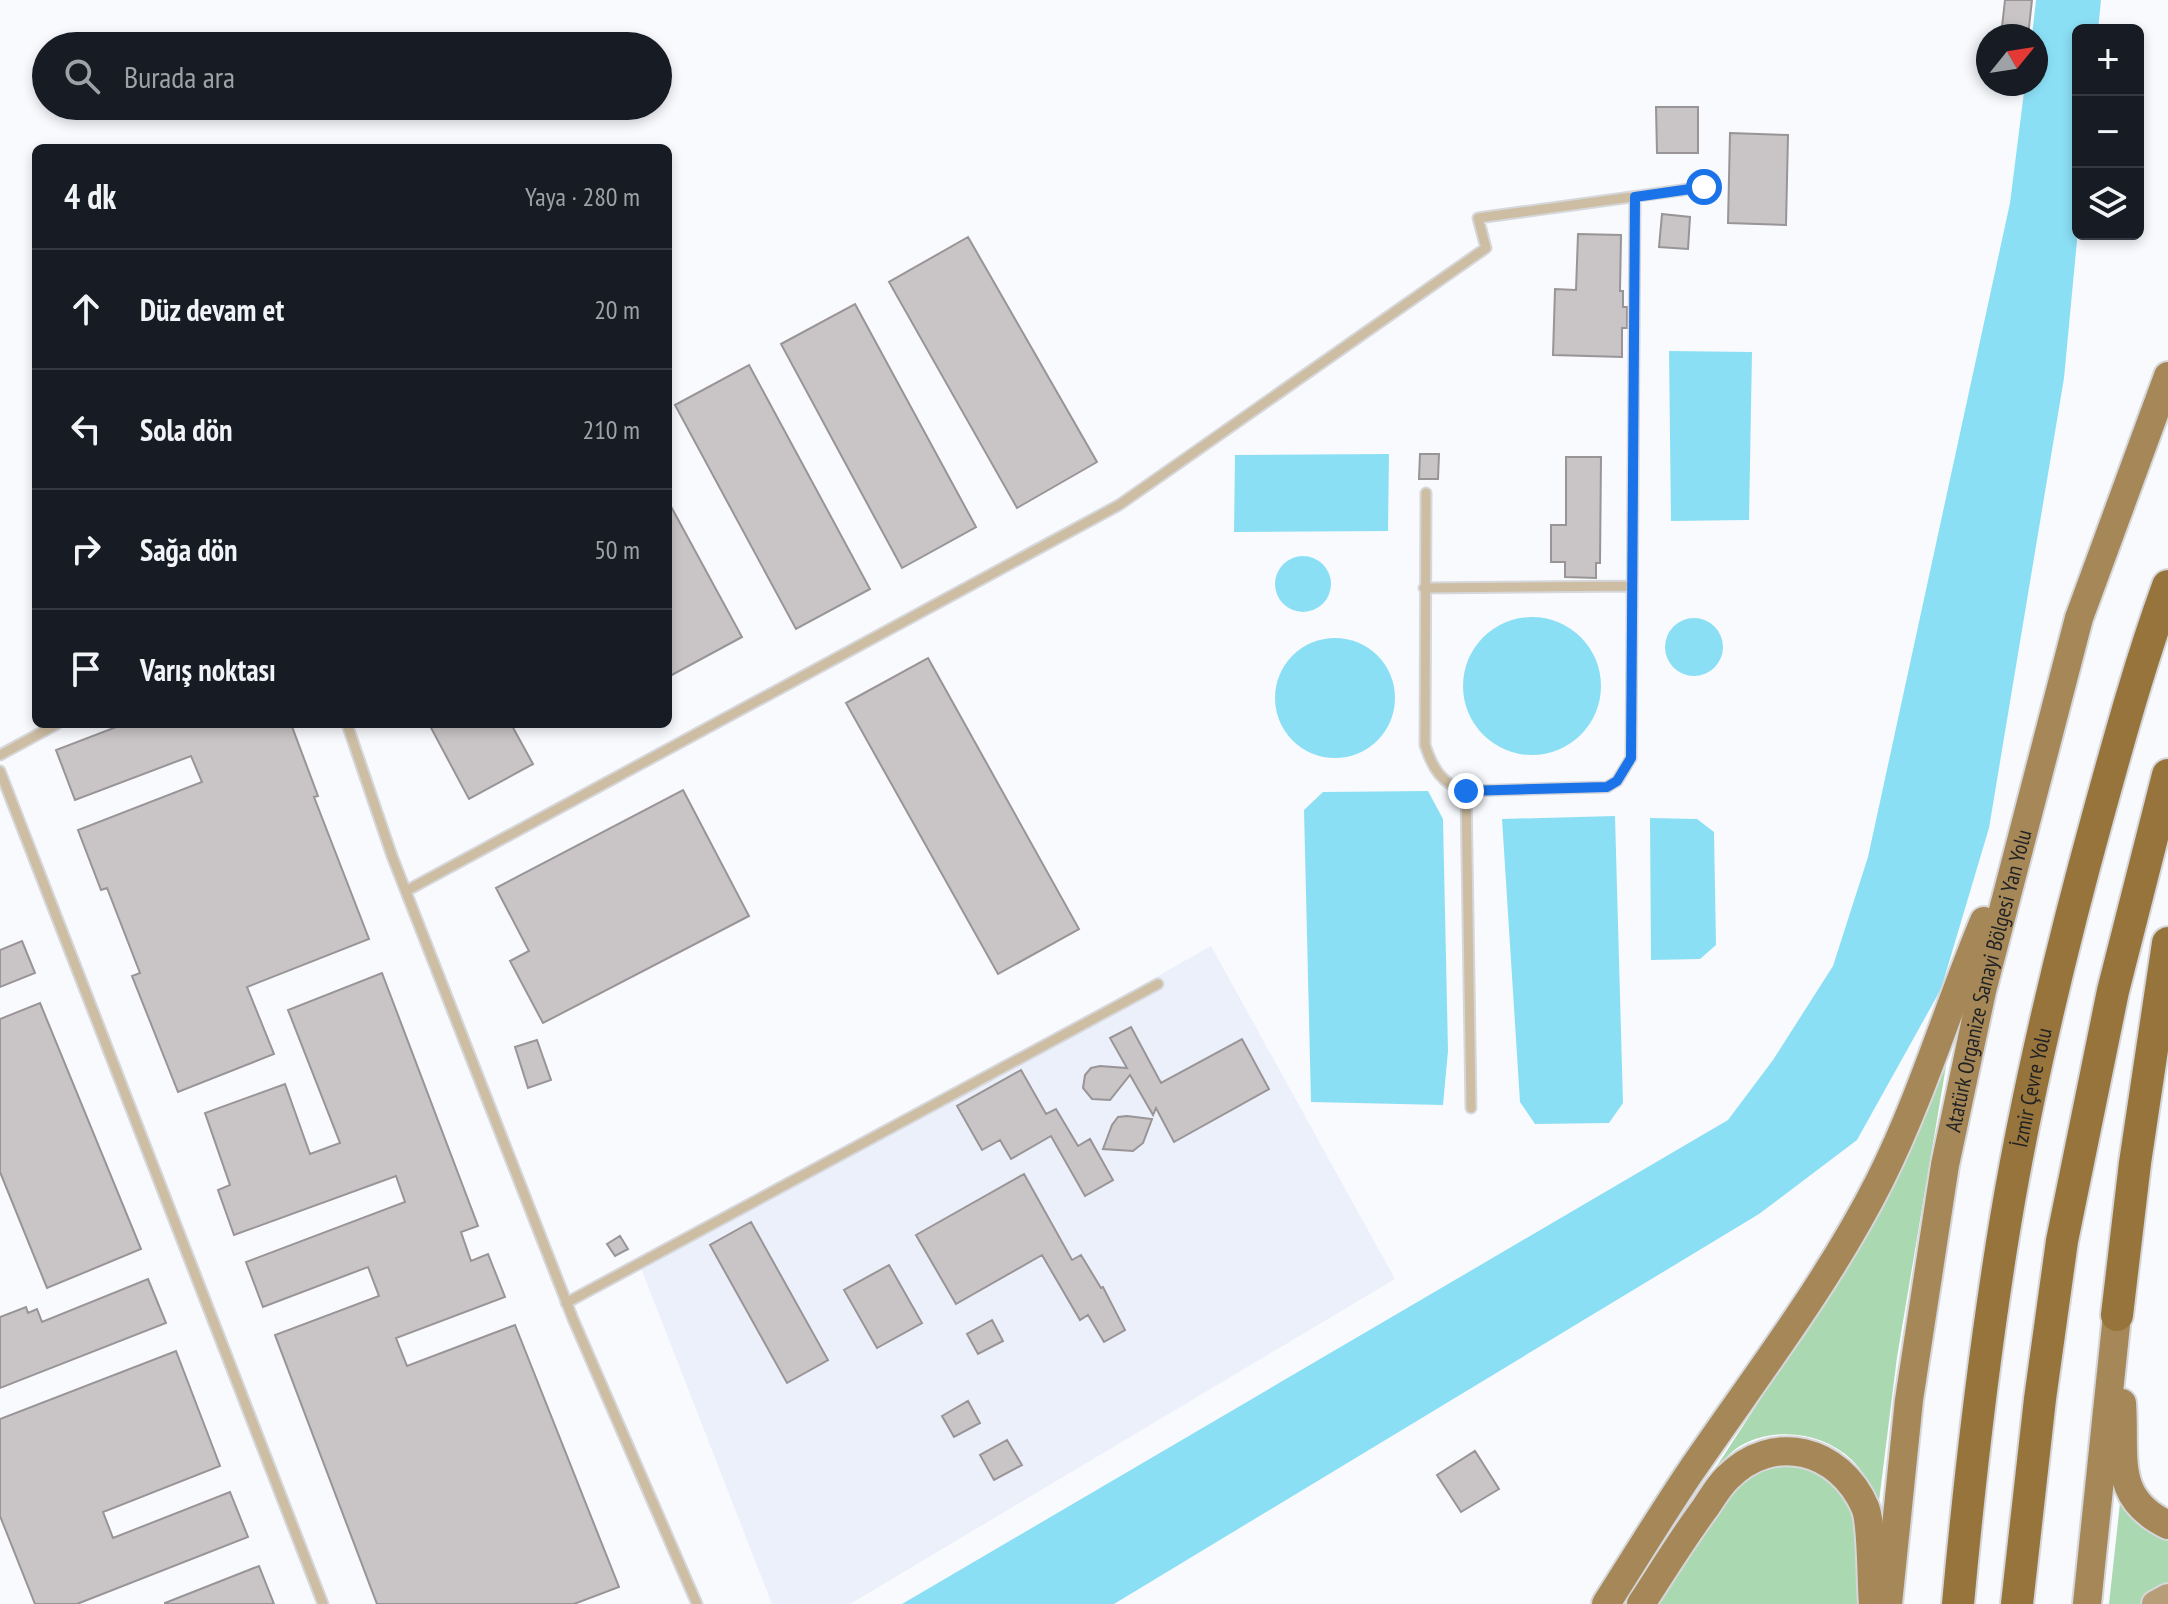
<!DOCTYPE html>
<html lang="tr">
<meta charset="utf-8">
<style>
:root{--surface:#171b24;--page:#20242c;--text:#f1f3f6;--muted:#9ea1a6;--line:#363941}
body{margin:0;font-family:"PT Sans Narrow",sans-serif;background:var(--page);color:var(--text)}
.controls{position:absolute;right:24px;top:24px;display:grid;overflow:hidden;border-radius:12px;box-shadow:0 4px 12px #0003}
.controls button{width:72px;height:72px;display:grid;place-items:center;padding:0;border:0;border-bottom:2px solid var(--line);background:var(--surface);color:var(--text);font:40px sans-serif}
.compass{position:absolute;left:1976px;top:24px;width:72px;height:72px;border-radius:50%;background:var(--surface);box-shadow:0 4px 12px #0003;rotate:60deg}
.stop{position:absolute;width:24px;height:24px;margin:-18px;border:6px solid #1a73e8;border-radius:50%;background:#fff}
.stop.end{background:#1a73e8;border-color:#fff;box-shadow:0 2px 8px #0008}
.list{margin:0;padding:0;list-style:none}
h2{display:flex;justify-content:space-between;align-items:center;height:104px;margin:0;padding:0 32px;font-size:34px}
h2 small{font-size:26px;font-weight:400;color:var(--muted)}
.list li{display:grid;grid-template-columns:52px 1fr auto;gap:24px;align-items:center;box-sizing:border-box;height:120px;padding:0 32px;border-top:2px solid var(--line)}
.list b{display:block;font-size:30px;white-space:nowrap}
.list em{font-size:26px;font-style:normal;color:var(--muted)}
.icon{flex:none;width:44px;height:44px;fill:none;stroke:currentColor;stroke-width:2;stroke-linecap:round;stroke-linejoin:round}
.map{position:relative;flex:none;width:2168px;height:1604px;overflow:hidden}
.search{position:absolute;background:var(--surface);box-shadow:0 4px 12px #0003;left:32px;top:32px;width:640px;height:88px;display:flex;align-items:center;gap:20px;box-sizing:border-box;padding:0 28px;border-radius:44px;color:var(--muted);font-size:30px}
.panel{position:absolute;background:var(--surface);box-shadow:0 4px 12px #0003;left:32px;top:144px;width:640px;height:584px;border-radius:12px}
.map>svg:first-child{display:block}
.built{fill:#ebf0fb}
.green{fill:#aad8b0}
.water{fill:#8bdff5}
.building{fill:#c9c4c5;stroke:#999496;stroke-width:2}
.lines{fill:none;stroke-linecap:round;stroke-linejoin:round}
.lane-casing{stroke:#d6d7db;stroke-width:13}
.secondary-casing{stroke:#d6d7db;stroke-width:30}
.primary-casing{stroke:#d6d7db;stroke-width:32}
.highway-casing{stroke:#d6d7db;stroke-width:36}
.lane{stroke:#cdbda3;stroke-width:9}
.secondary{stroke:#b79e78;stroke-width:26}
.primary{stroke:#a68858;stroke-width:28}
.highway{stroke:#97743b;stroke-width:32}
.route{stroke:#1a73e8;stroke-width:10}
.labels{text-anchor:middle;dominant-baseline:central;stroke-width:6;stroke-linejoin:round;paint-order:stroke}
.street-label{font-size:22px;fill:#212223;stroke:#fff}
</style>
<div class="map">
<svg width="2168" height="1604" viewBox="0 0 2168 1604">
<rect width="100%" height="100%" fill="#f9fafe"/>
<path class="built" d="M1211,946L1395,1279L850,1604H772L641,1268Z"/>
<path class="green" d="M1946,1066L1897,1357L1879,1501C1871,1487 1863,1470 1851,1459C1822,1432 1775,1426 1740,1446C1730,1452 1721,1463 1713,1472L1856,1252L1906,1158Z
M1795,1462L1819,1468L1850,1504L1857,1538L1858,1604H1654L1735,1486L1771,1464Z
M2121,1494C2130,1519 2141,1532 2168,1539V1604H2109Z"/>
<path class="water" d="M2036,0H2101L2098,30H2078V230L2064,378L1989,828L1941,989L1857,1140L1759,1214L1114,1604H902L1728,1120L1773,1060L1833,966L1868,857L2010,203L2025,84H2036V36H2032Z
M1669,351L1752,352L1749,520L1671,521Z
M1389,454L1388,531L1234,532L1235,455Z
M1275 584a28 28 0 1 1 56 0a28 28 0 1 1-56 0Z
M1463 686a69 69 0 1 1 138 0a69 69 0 1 1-138 0Z
M1665 647a29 29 0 1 1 58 0a29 29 0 1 1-58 0Z
M1275 698a60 60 0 1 1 120 0a60 60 0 1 1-120 0Z
M1428,791L1443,819L1448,1051L1443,1105L1311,1102L1304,810L1323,792Z
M1615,816L1623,1103L1609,1123L1535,1124L1520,1102L1502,819Z
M1650,818L1697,819L1714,832L1716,945L1700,959L1651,960Z"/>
<path class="building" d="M2005,0H2032L2028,36H2001Z
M1656,107H1698V153H1657Z
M1730,133L1788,135L1786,225L1728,223Z
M1662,214L1690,217L1688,249L1659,247Z
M1578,234L1621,235L1620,291H1623V307H1627V328H1622V357L1553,355L1555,289L1576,290Z
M968,237L1097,462L1017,508L889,282Z
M855,304L976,527L902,568L781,344Z
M749,365L870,589L796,629L675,405Z
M1420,454H1439L1438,479H1419Z
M1566,457H1601L1600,563H1596V578L1565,577V562H1551V525H1566Z
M668,501L742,637L668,677Z
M928,658L1079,929L998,974L846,703Z
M124,724H291L318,796L314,797L369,939L247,987L274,1054L178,1092L132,976L140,973L107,888L101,890L78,830L202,782L191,756L75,800L56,750Z
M429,724H511L533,764L469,799Z
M683,790L749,916L543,1023L510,961L529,951L496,888Z
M22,941L35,973L0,987V950Z
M382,973L478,1226L461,1232L471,1261L488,1254L505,1297L396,1338L407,1366L515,1325L619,1587L574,1604H377L275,1335L379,1296L368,1267L263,1307L246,1262L405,1202L396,1176L234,1235L218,1190L230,1185L205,1113L285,1084L310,1154L340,1143L288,1010Z
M40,1003L141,1249L47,1288L0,1172V1019Z
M1131,1027L1161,1083L1242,1039L1269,1089L1174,1142L1156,1108L1153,1115L1130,1075L1110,1100L1092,1099L1083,1088L1085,1075L1091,1068L1100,1066L1127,1068L1110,1038Z
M537,1040L551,1080L528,1088L515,1047Z
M1021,1070L1046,1114L1056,1109L1078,1146L1090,1139L1113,1180L1085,1196L1051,1136L1011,1159L1000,1140L982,1150L957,1106Z
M1127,1116L1152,1119L1143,1143L1133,1151L1103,1149L1112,1125L1118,1117Z
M1024,1174L1072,1260L1081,1255L1101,1288L1103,1287L1125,1330L1104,1342L1088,1315L1080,1320L1042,1255L956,1304L916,1235Z
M751,1222L828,1360L787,1383L710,1245Z
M620,1236L628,1249L615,1256L607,1244Z
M889,1265L922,1323L877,1348L844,1290Z
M148,1279L166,1323L0,1388V1317L26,1307L28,1313L37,1309L42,1322Z
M992,1320L1003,1341L978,1354L967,1334Z
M176,1351L220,1466L103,1512L113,1538L230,1492L248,1537L77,1604H35L0,1516V1419Z
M968,1401L980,1423L954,1437L942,1416Z
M1007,1440L1022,1465L994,1480L980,1455Z
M1475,1451L1499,1489L1461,1512L1437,1475Z
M259,1566L274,1604H165V1603Z"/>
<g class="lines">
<g class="lane-casing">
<path id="lane" d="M1426,493L1425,745C1432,767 1442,785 1466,791L1607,787L1617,781L1631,758L1635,197
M1424,588L1632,586
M347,724L392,856L573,1319L697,1604
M0,755L57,724
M0,771L323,1604
M1466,791L1471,1108
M406,891L1119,505L1486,248L1478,218L1704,187
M566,1303L1158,984"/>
</g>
<g class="secondary-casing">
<path id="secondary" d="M2155,1604L2168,1597"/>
</g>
<g class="primary-casing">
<g id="primary">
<path d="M2122,1403C2126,1457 2111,1498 2168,1525"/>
<path d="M1606,1604C1634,1560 1662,1514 1691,1471C1756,1376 1828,1283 1880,1180C1922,1096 1948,1007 1984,921"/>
<path d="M1641,1604C1662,1572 1682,1539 1705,1508C1712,1498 1718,1487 1727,1478C1773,1431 1840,1449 1865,1507C1872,1522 1871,1584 1873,1604"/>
<path id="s1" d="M1888,1604L1909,1400L1945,1165L1982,991L2079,618L2168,376"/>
<path d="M2087,1604L2117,1315"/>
</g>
</g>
<g class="highway-casing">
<g id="highway">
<path d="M2117,1315L2135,1163L2168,943"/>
<path id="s2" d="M1958,1604C1969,1484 1983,1363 2002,1243C2025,1098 2060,953 2099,812C2120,736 2141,660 2168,586"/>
<path d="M2017,1604L2040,1399L2062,1241L2113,991L2168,775"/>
</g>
</g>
<use href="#lane" class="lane"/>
<use href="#secondary" class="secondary"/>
<use href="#primary" class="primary"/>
<use href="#highway" class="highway"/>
</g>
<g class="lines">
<path class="route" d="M1466,791L1607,787L1617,781L1631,758L1635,197L1704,187"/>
</g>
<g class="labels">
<g class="street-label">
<text stroke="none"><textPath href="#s1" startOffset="632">Atatürk Organize Sanayi Bölgesi Yan Yolu</textPath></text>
<text stroke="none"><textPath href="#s2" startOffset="522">İzmir Çevre Yolu</textPath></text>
</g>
</g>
</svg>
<div class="controls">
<button>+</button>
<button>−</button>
<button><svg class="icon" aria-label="layers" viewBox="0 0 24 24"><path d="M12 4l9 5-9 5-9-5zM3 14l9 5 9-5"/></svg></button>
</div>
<svg class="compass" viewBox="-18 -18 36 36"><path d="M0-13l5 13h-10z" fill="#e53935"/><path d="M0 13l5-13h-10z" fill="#9ea1a6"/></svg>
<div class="stop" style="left:1704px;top:187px"></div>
<div class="stop end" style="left:1466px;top:791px"></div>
<div class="search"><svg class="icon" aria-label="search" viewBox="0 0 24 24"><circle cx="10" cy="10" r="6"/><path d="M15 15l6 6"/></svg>Burada ara</div>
<section class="panel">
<h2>4 dk<small>Yaya · 280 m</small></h2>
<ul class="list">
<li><svg class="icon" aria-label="ahead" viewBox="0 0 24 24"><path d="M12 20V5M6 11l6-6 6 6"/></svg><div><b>Düz devam et</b></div><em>20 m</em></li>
<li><svg class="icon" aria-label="left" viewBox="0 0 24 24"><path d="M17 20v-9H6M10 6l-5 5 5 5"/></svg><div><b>Sola dön</b></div><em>210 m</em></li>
<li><svg class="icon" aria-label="right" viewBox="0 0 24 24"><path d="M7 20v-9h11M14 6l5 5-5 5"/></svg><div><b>Sağa dön</b></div><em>50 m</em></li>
<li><svg class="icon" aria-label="arrive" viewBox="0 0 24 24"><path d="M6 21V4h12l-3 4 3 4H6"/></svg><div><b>Varış noktası</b></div></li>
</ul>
</section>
</div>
